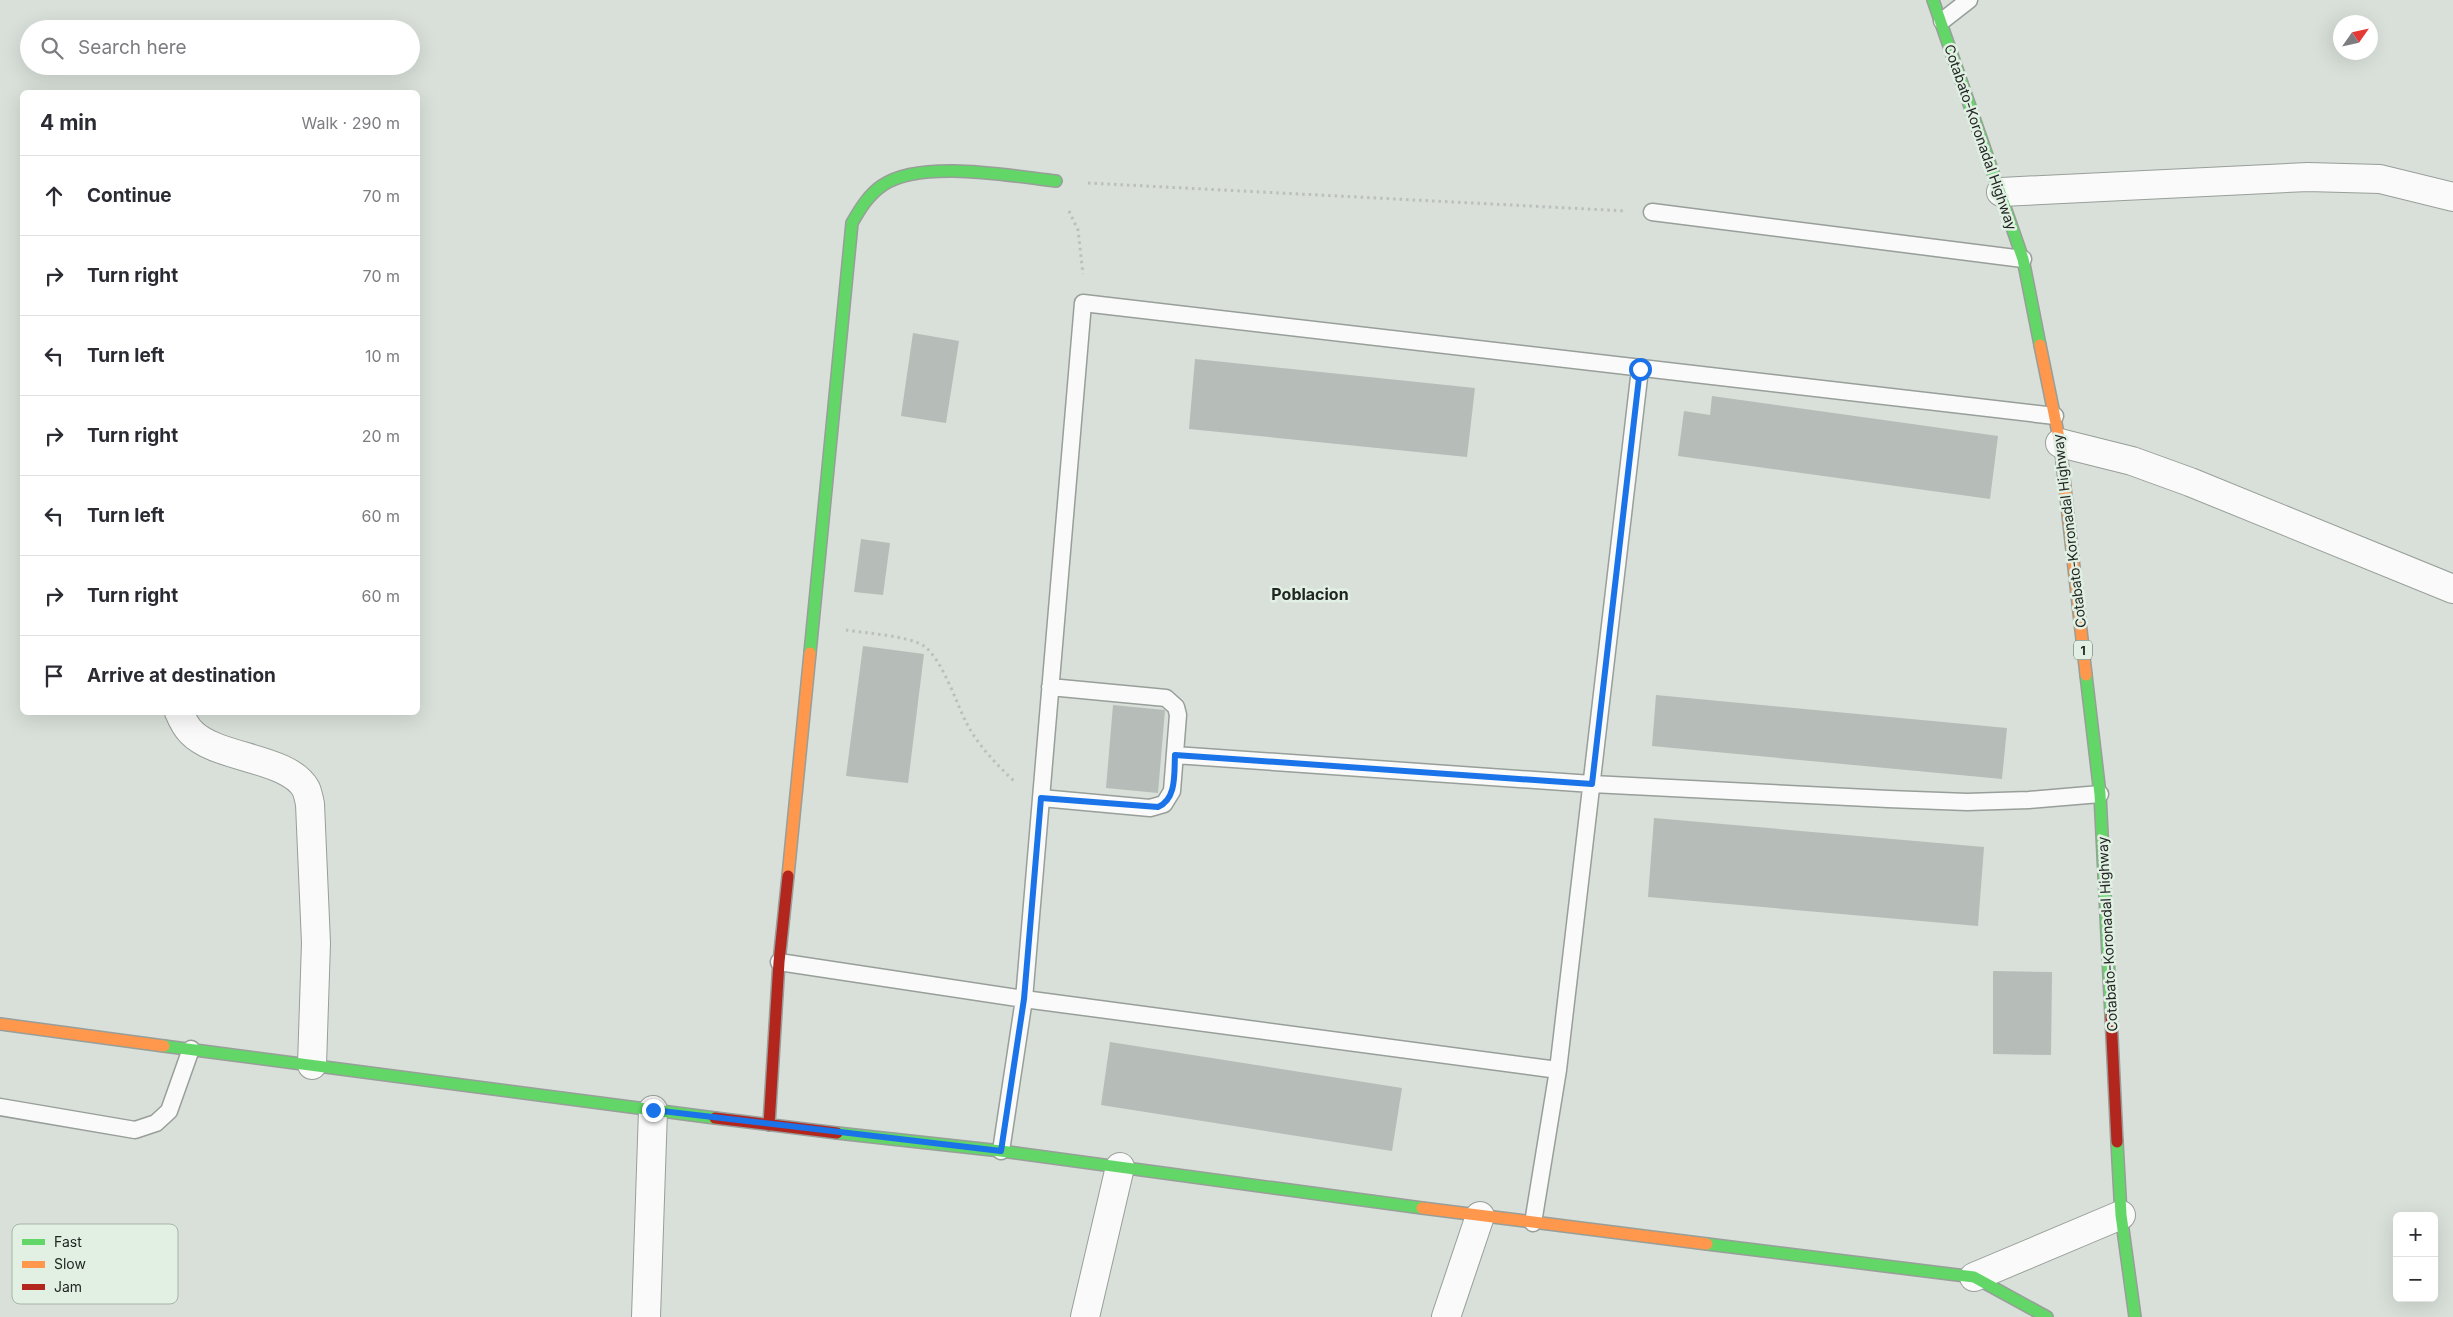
<!DOCTYPE html>
<meta charset="utf-8">
<style>
:root{--surface:#fff;--page:#f2f2f3;--text:#2b2b33;--muted:#7c7c81;--line:#e1e1e2}
body{margin:0;font-family:Inter,sans-serif;background:var(--page);color:var(--text)}
.controls{position:absolute;right:15px;bottom:15px;display:grid;overflow:hidden;border-radius:8px;box-shadow:0 5px 20px #0002}
.controls button{width:45px;height:45px;display:grid;place-items:center;padding:0;border:0;border-bottom:1px solid var(--line);background:var(--surface);color:var(--text);font:25px sans-serif}
.compass{position:absolute;left:2333px;top:15px;width:45px;height:45px;border-radius:50%;background:var(--surface);box-shadow:0 5px 20px #0002;rotate:56deg}
.stop{position:absolute;width:15px;height:15px;margin:-11px;border:4px solid #1a73e8;border-radius:50%;background:#fff}
.stop.end{background:#1a73e8;border-color:#fff;box-shadow:0 1px 5px #0008}
.list{margin:0;padding:0;list-style:none}
h2{display:flex;justify-content:space-between;align-items:center;height:65px;margin:0;padding:0 20px;font-size:21px}
h2 small{font-size:16px;font-weight:400;color:var(--muted)}
.list li{display:grid;grid-template-columns:32px 1fr auto;gap:15px;align-items:center;box-sizing:border-box;height:80px;padding:0 20px;border-top:1px solid var(--line)}
.list b{display:block;font-size:19px;white-space:nowrap}
.list em{font-size:16px;font-style:normal;color:var(--muted)}
.icon{flex:none;width:28px;height:28px;fill:none;stroke:currentColor;stroke-width:2;stroke-linecap:round;stroke-linejoin:round}
.map{position:relative;flex:none;width:2453px;height:1317px;overflow:hidden}
.search{position:absolute;background:var(--surface);box-shadow:0 5px 20px #0002;left:20px;top:20px;width:400px;height:55px;display:flex;align-items:center;gap:12px;box-sizing:border-box;padding:0 18px;border-radius:28px;color:var(--muted);font-size:19px}
.panel{position:absolute;background:var(--surface);box-shadow:0 5px 20px #0002;left:20px;top:90px;width:400px;height:625px;border-radius:8px}
.map>svg:first-child{display:block}
.building{fill:#b6bdb9}
.lines{fill:none;stroke-linecap:round;stroke-linejoin:round}
.lane-casing{stroke:#989e99;stroke-width:19}
.street-casing{stroke:#989e99;stroke-width:30}
.fast-casing{stroke:#989e99;stroke-width:14}
.slow-casing{stroke:#989e99;stroke-width:14}
.jam-casing{stroke:#989e99;stroke-width:14}
.path{stroke:#bcbfbd;stroke-width:3;stroke-dasharray:2.5 4;stroke-linecap:butt}
.lane{stroke:#f9faf9;stroke-width:16}
.street{stroke:#f9faf9;stroke-width:28}
.fast{stroke:#63d668;stroke-width:11}
.slow{stroke:#ff974d;stroke-width:11}
.jam{stroke:#b3261e;stroke-width:11}
.route{stroke:#1a73e8;stroke-width:6}
.labels{text-anchor:middle;dominant-baseline:central;stroke-width:5;stroke-linejoin:round;paint-order:stroke}
.shield{fill:#e2f0e4;stroke:#5b635c;stroke-width:1}
.shield-label{font-size:12px;font-weight:bold;fill:#212622}
.street-label{font-size:14px;fill:#212622;stroke:#e2f0e4}
.quarter-label{font-size:16px;font-weight:bold;fill:#212622;stroke:#e2f0e4}
.key{fill:#e2f0e4;stroke:#a8b3aa;stroke-width:1}
.key-label{font-size:14px;fill:#212622}
</style>
<div class="map">
<svg width="2453" height="1317" viewBox="0 0 2453 1317">
<rect width="100%" height="100%" fill="#d8e0d9"/>
<path class="building" d="M913,333L959,341L946,423L901,416Z
M1195,359L1475,388L1467,457L1189,429Z
M1712,396L1998,436L1990,499L1678,456L1684,411L1710,415Z
M861,539L890,543L883,595L854,592Z
M863,646L924,654L908,783L846,776Z
M1656,695L2007,728L2002,779L1652,746Z
M1113,705L1165,710L1158,793L1106,788Z
M1654,818L1984,847L1978,926L1648,897Z
M1993,971L2052,972L2051,1055L1993,1054Z
M1110,1042L1402,1088L1392,1151L1101,1105Z"/>
<g class="lines">
<g class="lane-casing">
<path id="lane" d="M1942,21L1969,0
M1652,212L2023,259
M1175,755L1592,784L1888,799L1967,802L2029,800L2100,794
M1041,798L1150,808L1164,804L1172,791L1178,715L1176,707L1166,698L1050,687
M779,962L1024,999L1558,1070
M0,1107L135,1130L156,1123L169,1111L191,1049
M1001,1151L1024,999L1083,303L2055,416
M1533,1223L1558,1070L1640,369"/>
</g>
<g class="street-casing">
<path id="street" d="M2001,192L2308,177L2380,179L2453,197
M2060,443L2132,461L2190,482L2453,589
M179,712C182,719 186,727 191,732C216,759 289,757 306,789C308,794 309,799 310,804L316,943L312,1065
M1974,1277L2121,1215
M646,1317L653,1110
M1085,1317L1120,1167
M1446,1317L1480,1216"/>
</g>
<g class="fast-casing">
<path id="fast" d="M1933,0L2023,259L2040,345
M810,653L852,223C860,209 869,194 883,185C921,159 1012,176 1056,181
M2086,675L2100,794L2111,1016
M164,1046L715,1118
M837,1133L1001,1151L1422,1208
M2117,1142L2121,1215L2135,1317
M1707,1244L1974,1277L2047,1317"/>
</g>
<g class="slow-casing">
<path id="slow" d="M2040,345L2060,443L2086,675
M788,876L810,653
M0,1024L164,1046
M1422,1208L1707,1244"/>
</g>
<g class="jam-casing">
<path id="jam" d="M2111,1016L2117,1142
M715,1118L837,1133
M769,1125L779,962L788,876"/>
</g>
<path class="path" d="M1088,183L1626,211
M1069,211L1078,230L1083,274
M846,630C865,633 909,636 924,646C942,659 956,702 966,722C977,744 996,764 1014,781"/>
<use href="#lane" class="lane"/>
<use href="#street" class="street"/>
<use href="#fast" class="fast"/>
<use href="#slow" class="slow"/>
<use href="#jam" class="jam"/>
</g>
<g class="lines">
<path class="route" d="M653,1110L1001,1151L1024,999L1041,798L1158,807C1177,799 1174,773 1175,755L1592,784L1640,369"/>
</g>
<g class="labels">
<rect class="shield" x="2074" y="640.5" width="18" height="19" rx="4"/>
<g class="shield-label">
<text x="2083" y="650">1</text>
</g>
<g class="street-label">
<text transform="translate(1981 137) rotate(71)">Cotabato-Koronadal Highway</text>
<text transform="translate(2069 531) rotate(-97)">Cotabato-Koronadal Highway</text>
<text transform="translate(2107 934) rotate(-93)">Cotabato-Koronadal Highway</text>
</g>
<g class="quarter-label">
<text x="1310" y="594">Poblacion</text>
</g>
</g>
<rect x="12" y="1224" width="166" height="80" rx="8" class="key"/>
<rect x="22" y="1239" width="23" height="6" fill="#63d668"/>
<rect x="22" y="1261" width="23" height="7" fill="#ff974d"/>
<rect x="22" y="1284" width="23" height="6" fill="#b3261e"/>
<g class="key-label">
<text x="54" y="1247">Fast</text>
<text x="54" y="1269">Slow</text>
<text x="54" y="1292">Jam</text>
</g>
</svg>
<div class="controls">
<button>+</button>
<button>−</button>
</div>
<svg class="compass" viewBox="-18 -18 36 36"><path d="M0-13l5 13h-10z" fill="#e53935"/><path d="M0 13l5-13h-10z" fill="#7c7c81"/></svg>
<div class="stop" style="left:1640px;top:369px"></div>
<div class="stop end" style="left:653px;top:1110px"></div>
<div class="search"><svg class="icon" aria-label="search" viewBox="0 0 24 24"><circle cx="10" cy="10" r="6"/><path d="M15 15l6 6"/></svg>Search here</div>
<section class="panel">
<h2>4 min<small>Walk · 290 m</small></h2>
<ul class="list">
<li><svg class="icon" aria-label="ahead" viewBox="0 0 24 24"><path d="M12 20V5M6 11l6-6 6 6"/></svg><div><b>Continue</b></div><em>70 m</em></li>
<li><svg class="icon" aria-label="right" viewBox="0 0 24 24"><path d="M7 20v-9h11M14 6l5 5-5 5"/></svg><div><b>Turn right</b></div><em>70 m</em></li>
<li><svg class="icon" aria-label="left" viewBox="0 0 24 24"><path d="M17 20v-9H6M10 6l-5 5 5 5"/></svg><div><b>Turn left</b></div><em>10 m</em></li>
<li><svg class="icon" aria-label="right" viewBox="0 0 24 24"><path d="M7 20v-9h11M14 6l5 5-5 5"/></svg><div><b>Turn right</b></div><em>20 m</em></li>
<li><svg class="icon" aria-label="left" viewBox="0 0 24 24"><path d="M17 20v-9H6M10 6l-5 5 5 5"/></svg><div><b>Turn left</b></div><em>60 m</em></li>
<li><svg class="icon" aria-label="right" viewBox="0 0 24 24"><path d="M7 20v-9h11M14 6l5 5-5 5"/></svg><div><b>Turn right</b></div><em>60 m</em></li>
<li><svg class="icon" aria-label="arrive" viewBox="0 0 24 24"><path d="M6 21V4h12l-3 4 3 4H6"/></svg><div><b>Arrive at destination</b></div></li>
</ul>
</section>
</div>
